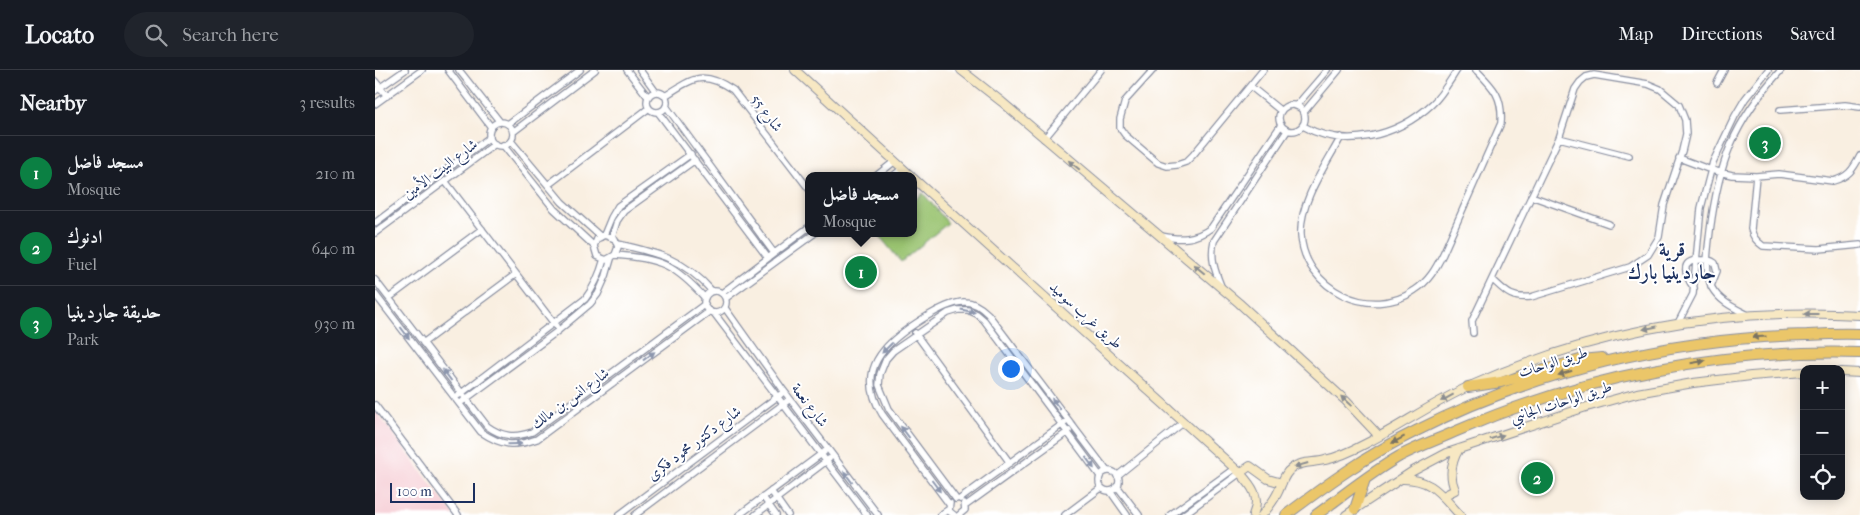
<!DOCTYPE html>
<meta charset="utf-8">
<style>
:root{--surface:#171b24;--page:#20242c;--text:#f1f3f6;--muted:#9ea1a6;--line:#363941;--accent:#0b8043}
body{margin:0;font-family:"IM FELL French Canon",Amiri,serif;background:var(--page);color:var(--text)}
.controls{position:absolute;right:15px;bottom:15px;display:grid;overflow:hidden;border-radius:10px;box-shadow:0 2px 12px #0003}
.controls button{width:45px;height:45px;display:grid;place-items:center;padding:0;border:0;border-bottom:1px solid var(--line);background:var(--surface);color:var(--text);font:25px sans-serif}
.scale{position:absolute;left:15px;bottom:12px;width:85px;box-sizing:border-box;padding-left:5px;border:2px solid #1b2f5e;border-top:0;font-size:14px;line-height:18px;white-space:nowrap;color:#1b2f5e;-webkit-text-stroke:4px #fff;paint-order:stroke}
.you{position:absolute;left:635px;top:298px;width:18px;height:18px;margin:-12px;border:4px solid #fff;border-radius:50%;background:#1a73e8;box-shadow:0 0 0 8px #1a73e833}
.badge{display:grid;place-items:center;width:32px;height:32px;border-radius:50%;background:var(--accent);color:#fff;font-size:16px;font-weight:700}
.pin{position:absolute;translate:-50% -50%;border:2px solid #fff;box-shadow:0 1px 5px #0006}
.popup{position:absolute;left:430px;top:102px;width:112px;height:65px;box-sizing:border-box;display:grid;place-content:center;border-radius:10px;background:var(--surface);filter:drop-shadow(0 1px 4px #0005);font-size:16px;white-space:nowrap;color:var(--muted)}
.popup b{font-size:19px;color:var(--text)}
.popup::after{content:'';position:absolute;left:50%;top:100%;margin-left:-10px;border:10px solid transparent;border-top-color:var(--surface)}
.list{margin:0;padding:0;list-style:none}
h2{display:flex;justify-content:space-between;align-items:center;height:65px;margin:0;padding:0 20px;font-size:21px}
h2 small{font-size:16px;font-weight:400;color:var(--muted)}
.list li{display:grid;grid-template-columns:32px 1fr auto;gap:15px;align-items:center;box-sizing:border-box;height:75px;padding:0 20px;border-top:1px solid var(--line)}
.list b{display:block;font-size:19px;white-space:nowrap}
.list p{margin:0;font-size:16px;white-space:nowrap;color:var(--muted)}
.list em{font-size:16px;font-style:normal;color:var(--muted)}
.icon{flex:none;width:28px;height:28px;fill:none;stroke:currentColor;stroke-width:2;stroke-linecap:round;stroke-linejoin:round}
.map{position:relative;flex:none;width:1485px;height:445px;overflow:hidden}
header{display:flex;align-items:center;gap:30px;box-sizing:border-box;height:70px;padding:0 25px;background:var(--surface);border-bottom:1px solid var(--line)}
header strong{font-size:24px}
nav{display:flex;gap:28px;margin-inline-start:auto;font-size:18px}
.search{width:350px;height:45px;background:var(--page);display:flex;align-items:center;gap:12px;box-sizing:border-box;padding:0 18px;border-radius:28px;color:var(--muted);font-size:19px}
main{display:flex}
aside{flex:1;background:var(--surface)}
.map>svg:first-child{display:block}
.built{fill:#f6cfd6}
.green{fill:#99c36f;stroke:#5a7966}
.lines{fill:none;stroke-linecap:round;stroke-linejoin:round}
.street-casing{stroke:#8a8fa0;stroke-width:8}
.secondary-casing{stroke:#8a8fa0;stroke-width:10}
.highway-casing{stroke:#8a8fa0;stroke-width:12}
.street{stroke:#fff;stroke-width:5.5}
.secondary{stroke:#f7e8c3;stroke-width:8}
.highway{stroke:#ebc669;stroke-width:10}
.oneway{fill:#898c90}
.oneway2{fill:#8d97ae}
.oneway3{fill:#797363}
.labels{text-anchor:middle;dominant-baseline:central;stroke-width:4;stroke-linejoin:round;paint-order:stroke}
.street-label{font-size:15px;fill:#1b2f5e;stroke:#fff}
.district-label{font-size:20px;font-weight:bold;fill:#1b2f5e;stroke:#fff}
</style>
<header>
<strong>Locato</strong>
<div class="search"><svg class="icon" aria-label="search" viewBox="0 0 24 24"><circle cx="10" cy="10" r="6"/><path d="M15 15l6 6"/></svg>Search here</div>
<nav><a>Map</a><a>Directions</a><a>Saved</a></nav>
</header>
<main>
<aside>
<h2>Nearby<small>3 results</small></h2>
<ul class="list">
<li><span class="badge">1</span><div><b>مسجد فاضل</b><p>Mosque</p></div><em>210 m</em></li>
<li><span class="badge">2</span><div><b>ادنوك</b><p>Fuel</p></div><em>640 m</em></li>
<li><span class="badge">3</span><div><b>حديقة جاردينيا</b><p>Park</p></div><em>930 m</em></li>
</ul>
</aside>
<div class="map">
<svg width="1485" height="445" viewBox="0 0 1485 445">
<rect width="100%" height="100%" fill="#fff"/>
<filter id="ink" filterUnits="userSpaceOnUse"><feTurbulence type="fractalNoise" baseFrequency=".02" numOctaves="2"/><feDisplacementMap in="SourceGraphic" scale="10" xChannelSelector="R" yChannelSelector="G"/><feConvolveMatrix kernelMatrix="1 2 1 2 8 2 1 2 1" color-interpolation-filters="sRGB"/></filter>
<filter id="wash" filterUnits="userSpaceOnUse"><feTurbulence type="fractalNoise" baseFrequency=".0096" numOctaves="4" result="noise"/><feDisplacementMap in="SourceGraphic" scale="20" xChannelSelector="R" yChannelSelector="G"/><feGaussianBlur stdDeviation="1.12" result="paint"/><feColorMatrix in="noise" values="0 0 0 0 0 0 0 0 0 0 0 0 0 0 0 0 0 1.4 0 .05"/><feComposite in="paint" operator="in"/></filter>
<g filter="url(#wash)">
<rect width="100%" height="100%" fill="#f9efe1"/>
<path class="built" d="M0,340L38,390L79,445H0Z"/>
<path class="green" d="M548,123L573,153L526,192L502,163H538L539,131Z"/>
</g>
<g filter="url(#ink)">
<g class="lines">
<g class="street-casing">
<path id="street" d="M73,0L116,57
M84,0L125,52
M252,0L273,27
M265,0L281,22
M778,0L750,31L745,49V58L750,65L783,93L792,96L802,95L811,92L818,85L888,0
M0,11L12,26
M1342,13L1349,0
M875,16L906,41
M0,21L30,0
M272 32a10 10 0 1 1 20 0a10 10 0 1 1-20 0Z
M290,26C318,8 328,0 358,20L434,119
M0,34L47,0
M904 48a13 13 0 1 1 26 0a13 13 0 1 1-26 0Z
M291,36L399,183
M921,36L952,0
M1405,40L1470,35L1485,37
M283,42L393,188
M929,42L964,0
M114 64a12 12 0 1 1 24 0a12 12 0 1 1-24 0Z
M133,54L205,0
M928,56C970,80 1023,66 1057,34C1067,25 1074,12 1082,0
M138,62L220,0
M966,67C951,95 924,132 926,165C929,219 996,252 1040,220C1054,211 1061,198 1068,184L1126,53C1128,26 1118,17 1101,0
M1184,68L1254,86
M669,69L726,0
M136,71L187,132L226,167
M128,75L179,139L219,176
M1304,88L1336,100L1357,105L1381,106L1404,104L1458,111C1473,107 1478,100 1485,86
M501,106L520,91
M518,106L528,98
M1381,106L1376,159C1378,167 1381,171 1388,176L1444,179L1485,175
M70,111L181,256
M173,115L274,38
M1156,126L1234,154
M0,153L115,67
M0,163L120,74
M229,165L240,169L243,177L240,185L231,190L222,186L219,176L222,169L229,165L236,148L243,136L316,84
M786,166C805,170 820,170 836,158L906,55
M237,167L242,151L249,141L320,90
M243,174C283,183 309,189 337,221
M240,185C285,188 300,195 330,228
M0,210L112,356C127,367 140,368 157,362L330,234
M846,216C840,201 835,188 839,171L912,61
M1319,218C1310,206 1304,190 1325,190C1331,190 1335,189 1340,193L1342,201L1336,216
M329 232a11 11 0 1 1 22 0a11 11 0 1 1-22 0Z
M347,223L434,157
M0,224L106,362C127,376 139,377 162,369L335,241
M14,228L107,159
M351,228L440,163
M350,238L409,321L503,445
M339,243L492,445
M1373,245C1360,238 1345,232 1337,218C1329,201 1333,179 1335,161C1344,92 1358,53 1406,0
M1303,253L1318,224L1326,138L1338,92L1360,46L1370,29L1393,0
M540,263L635,393
M1098,263L1097,251L1184,68L1200,19L1205,12L1211,7L1219,5L1273,14L1285,19L1304,35L1310,50L1311,64L1307,81L1289,135L1284,167L1273,185L1255,197L1156,227C1136,229 1131,222 1117,209
M48,273L141,204
M84,325L210,229C220,216 225,204 229,189
M88,331L184,260L215,234L223,224L231,206L236,189
M0,335L83,445
M724 411a10 10 0 1 1 20 0a10 10 0 1 1-20 0Z
M742,406L809,352
M742,416L764,445
M396,421L413,445
M735,421L752,445
M388,427L401,445
M581,429L514,339L504,315L505,304L511,289L518,281L573,243L583,240H593L602,244L609,250L725,406
M585,429L689,353
M575,433L574,441L579,445
M574,434L507,344C499,331 494,316 498,300C500,293 504,286 509,280C522,264 569,231 590,232C599,232 607,238 613,244L732,401
M590,436L694,361
M244,445L406,324
M260,445L415,329
M364,445L449,382
M380,445L454,389
M565,445L574,439
M584,445L590,440L589,433
M690,445L726,418
M795,445L860,398
M808,445L865,403"/>
</g>
<g class="secondary-casing">
<path id="secondary" d="M420,0L536,106
M586,0L627,32L864,233L971,331L1004,366
M538,108L865,403C877,416 886,427 878,445
M1466,302L1485,303
M865,403L875,396L893,409L907,413
M1026,409C1057,408 1066,425 1085,445
M1068,426L1080,420C1074,406 1076,392 1084,379
M887,445C893,438 898,432 902,424C907,415 908,404 917,398C926,391 939,393 950,390C965,387 979,380 992,373C1027,355 1059,332 1095,316C1218,261 1350,237 1485,245
M971,445L1038,401L1072,383L1208,338L1262,323L1318,313L1376,306L1429,302"/>
</g>
<g class="highway-casing">
<path id="highway" d="M1093,317L1126,312L1205,290L1227,288
M980,439L990,409
M911,445C952,414 994,384 1041,361C1161,300 1298,268 1432,265C1450,264 1467,263 1485,264
M941,445C969,425 995,403 1025,386C1044,376 1064,369 1084,360C1209,306 1348,279 1485,283"/>
</g>
<use href="#street" class="street"/>
<use href="#secondary" class="secondary"/>
<use href="#highway" class="highway"/>
</g>
<defs><path id="oneway-solid" d="M-6-.8H1V-3.2L6.5 0L1 3.2V.8H-6Z" transform="scale(1.25)"/></defs>
<g class="oneway">
<use href="#oneway-solid" transform="translate(699 95) rotate(-140)"/>
<use href="#oneway-solid" transform="translate(824 199) rotate(-140)"/>
<use href="#oneway-solid" transform="translate(1436 244) rotate(-180)"/>
<use href="#oneway-solid" transform="translate(1275 258) rotate(169)"/>
<use href="#oneway-solid" transform="translate(1072 328) rotate(152)"/>
<use href="#oneway-solid" transform="translate(971 331) rotate(-137)"/>
<use href="#oneway-solid" transform="translate(1122 367) rotate(-17)"/>
<use href="#oneway-solid" transform="translate(926 395) rotate(164)"/>
</g>
<g class="oneway2">
<use href="#oneway-solid" transform="translate(593 241) rotate(12)"/>
<use href="#oneway-solid" transform="translate(30 263) rotate(53)"/>
<use href="#oneway-solid" transform="translate(512 278) rotate(135)"/>
<use href="#oneway-solid" transform="translate(274 286) rotate(-36)"/>
<use href="#oneway-solid" transform="translate(72 305) rotate(-127)"/>
<use href="#oneway-solid" transform="translate(681 334) rotate(-127)"/>
<use href="#oneway-solid" transform="translate(530 362) rotate(-127)"/>
<use href="#oneway-solid" transform="translate(140 374) rotate(-2)"/>
<use href="#oneway-solid" transform="translate(715 393) rotate(54)"/>
<use href="#oneway-solid" transform="translate(473 407) rotate(-127)"/>
<use href="#oneway-solid" transform="translate(561 416) rotate(53)"/>
</g>
<g class="oneway3">
<use href="#oneway-solid" transform="translate(1384 267) rotate(176)"/>
<use href="#oneway-solid" transform="translate(1323 292) rotate(-9)"/>
<use href="#oneway-solid" transform="translate(1190 303) rotate(163)"/>
<use href="#oneway-solid" transform="translate(1023 370) rotate(152)"/>
</g>
</g>
<g class="labels">
<g class="street-label">
<text transform="translate(392 43) rotate(53)">شارع 55</text>
<text transform="translate(65 99) rotate(-37)">شارع البيت الأمين</text>
<text transform="translate(711 245) rotate(42)">طريق غرب سوميد</text>
<text transform="translate(1178 292) rotate(-17)">طريق الواحات</text>
<text transform="translate(195 328) rotate(-36)">شارع انس بن مالك</text>
<text transform="translate(1186 332) rotate(-18)">طريق الواحات الجانبي</text>
<text transform="translate(435 335) rotate(53)">شارع نعمة</text>
<text transform="translate(319 373) rotate(-37)">شارع دكتور محمود فكرى</text>
</g>
<g class="district-label">
<text x="1297" y="179">قرية<tspan x="1297" dy="23">جاردينيا بارك</tspan></text>
</g>
</g>
</svg>
<div class="controls">
<button>+</button>
<button>−</button>
<button><svg class="icon" aria-label="locate" viewBox="0 0 24 24"><circle cx="12" cy="12" r="6"/><path d="M12 2v4M12 18v4M2 12h4M18 12h4"/></svg></button>
</div>
<div class="scale">100 m</div>
<div class="you"></div>
<div class="pin badge" style="left:486px;top:202px">1</div>
<div class="popup"><b>مسجد فاضل</b>Mosque</div>
<div class="pin badge" style="left:1162px;top:408px">2</div>
<div class="pin badge" style="left:1390px;top:73px">3</div>
</div>
</main>
